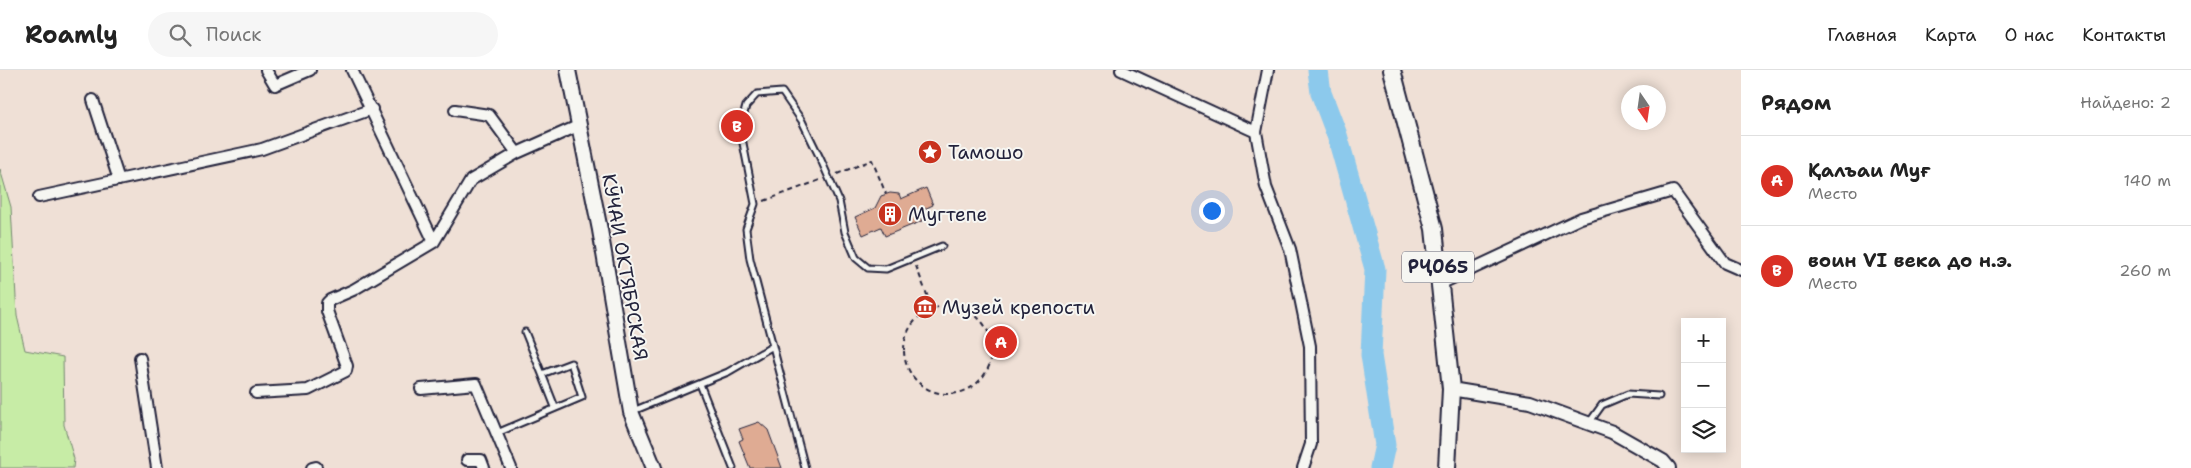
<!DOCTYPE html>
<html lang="ru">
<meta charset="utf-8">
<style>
:root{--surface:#fff;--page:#f6f6f6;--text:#222;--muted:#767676;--line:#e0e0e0;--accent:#d93025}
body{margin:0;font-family:"Shantell Sans",sans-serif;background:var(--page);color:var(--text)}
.controls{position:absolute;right:15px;bottom:15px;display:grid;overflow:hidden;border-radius:0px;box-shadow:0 2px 12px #0003}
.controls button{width:45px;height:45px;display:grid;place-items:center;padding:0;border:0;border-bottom:1px solid var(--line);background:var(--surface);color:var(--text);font:25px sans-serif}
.compass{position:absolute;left:1621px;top:15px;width:45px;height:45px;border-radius:50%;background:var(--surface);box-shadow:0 2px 12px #0003;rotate:167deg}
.you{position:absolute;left:1211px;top:140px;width:18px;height:18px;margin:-12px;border:4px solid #fff;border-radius:50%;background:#1a73e8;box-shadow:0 0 0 8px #1a73e833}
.badge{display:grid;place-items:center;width:32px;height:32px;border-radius:50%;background:var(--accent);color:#fff;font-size:16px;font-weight:700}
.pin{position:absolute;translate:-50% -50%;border:2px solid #fff;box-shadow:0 1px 5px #0006}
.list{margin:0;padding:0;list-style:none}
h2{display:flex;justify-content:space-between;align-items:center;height:65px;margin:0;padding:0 20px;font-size:21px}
h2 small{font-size:16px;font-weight:400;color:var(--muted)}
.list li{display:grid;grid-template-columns:32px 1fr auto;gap:15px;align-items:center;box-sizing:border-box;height:90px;padding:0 20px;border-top:1px solid var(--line)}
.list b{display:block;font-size:19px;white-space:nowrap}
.list p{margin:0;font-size:16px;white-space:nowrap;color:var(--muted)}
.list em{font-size:16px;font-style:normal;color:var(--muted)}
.icon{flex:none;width:28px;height:28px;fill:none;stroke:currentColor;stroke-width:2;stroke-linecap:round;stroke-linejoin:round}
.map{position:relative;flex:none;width:1741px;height:398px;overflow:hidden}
header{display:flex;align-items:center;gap:30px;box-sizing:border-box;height:70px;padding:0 25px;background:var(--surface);border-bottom:1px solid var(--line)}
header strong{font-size:24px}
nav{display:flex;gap:28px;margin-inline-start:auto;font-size:18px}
.search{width:350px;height:45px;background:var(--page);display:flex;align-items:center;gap:12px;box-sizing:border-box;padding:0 18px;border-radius:28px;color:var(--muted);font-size:19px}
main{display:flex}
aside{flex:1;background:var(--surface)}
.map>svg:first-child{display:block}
.green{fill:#c7eca6;stroke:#748770}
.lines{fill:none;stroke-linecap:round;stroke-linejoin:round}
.river{stroke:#8cc9ec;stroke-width:21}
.building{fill:#dfab93;stroke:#22223b}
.service-casing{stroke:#22223b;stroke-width:9}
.minor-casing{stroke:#22223b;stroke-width:14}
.tertiary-casing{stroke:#22223b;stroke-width:16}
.secondary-casing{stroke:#22223b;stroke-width:18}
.primary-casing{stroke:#22223b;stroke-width:20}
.path{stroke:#22223b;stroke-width:2;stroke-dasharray:5 4;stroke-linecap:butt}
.service{stroke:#f6f6f2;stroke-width:5}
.minor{stroke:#f6f6f2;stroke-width:10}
.tertiary{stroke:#f6f6f2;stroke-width:12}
.secondary{stroke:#f6f6f2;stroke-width:14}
.primary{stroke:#f6f6f2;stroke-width:16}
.labels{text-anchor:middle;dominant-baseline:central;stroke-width:4;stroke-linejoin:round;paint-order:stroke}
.shield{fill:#f6f6f2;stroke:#626272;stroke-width:1}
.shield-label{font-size:18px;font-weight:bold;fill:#22223b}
.poi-label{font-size:19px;fill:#22223b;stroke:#f6f6f2;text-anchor:start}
.street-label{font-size:19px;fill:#22223b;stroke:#f6f6f2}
</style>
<header>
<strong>Roamly</strong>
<div class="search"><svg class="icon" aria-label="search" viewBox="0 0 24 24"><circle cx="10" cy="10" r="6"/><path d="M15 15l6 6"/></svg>Поиск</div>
<nav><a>Главная</a><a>Карта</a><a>О нас</a><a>Контакты</a></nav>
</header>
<main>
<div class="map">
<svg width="1741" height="398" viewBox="0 0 1741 398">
<rect width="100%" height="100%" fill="#efe0d6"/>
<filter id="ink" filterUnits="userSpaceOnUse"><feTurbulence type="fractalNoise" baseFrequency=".02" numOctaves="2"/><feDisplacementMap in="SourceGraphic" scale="10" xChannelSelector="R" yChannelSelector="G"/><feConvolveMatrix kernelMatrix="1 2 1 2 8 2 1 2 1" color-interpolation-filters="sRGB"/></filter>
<g filter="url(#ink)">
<path class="green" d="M0,99L11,137L17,246L25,280L63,287L64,355L74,389L73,398H0Z"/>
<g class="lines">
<path class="river" d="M1318,0L1321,23L1337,65L1375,199L1371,285L1385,375L1380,398"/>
</g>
<path class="building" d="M926,118L933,135L918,142L922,151L885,166L881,157L863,165L855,147L875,138L881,126L890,123L899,124L901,129Z
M759,352L768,360L782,398H750L739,371L743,369L739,359Z"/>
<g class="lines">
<g class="service-casing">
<path id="service" d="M542,304L555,337
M700,314L733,398
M633,341L728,302L773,276
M1589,353L1602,335L1628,324L1659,326
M497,363L582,327L571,293L542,304L525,262
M805,398L750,189L746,159L755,134L740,58L746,36L757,24L782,22L802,51L821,90L839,131L845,162L856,188L868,198L886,199L942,176"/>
</g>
<g class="minor-casing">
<path id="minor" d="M266,0L275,15L310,0
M352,0L434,172L471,110L517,83L580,55
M1121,0L1256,62
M1268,0L1256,62L1266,117L1290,179L1310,276L1311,374L1303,398
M93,30L119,110
M455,40L489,45L517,83
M39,127L262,79L372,39
M1440,214L1581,148L1673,121L1725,193L1741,200
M140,288L157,398
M421,319L476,314L511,398
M256,323L308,320L346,301L347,296L327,241V233L330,230L353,220L434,172
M467,390H481L484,398
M312,398L316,397"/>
</g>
<g class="tertiary-casing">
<path id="tertiary" d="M1451,319L1530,332L1612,362L1663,391L1669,398"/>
</g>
<g class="secondary-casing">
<path id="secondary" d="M568,0L600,160L631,342L654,398"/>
</g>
<g class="primary-casing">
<path id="primary" d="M1392,0L1434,159L1451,319L1447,398"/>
</g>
<path class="path" d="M837,104L872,90L886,124
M764,131L820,110
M916,196L932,238
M904 280a44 44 0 1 1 88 0a44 44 0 1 1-88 0Z"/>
<use href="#service" class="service"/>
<use href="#minor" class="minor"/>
<use href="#tertiary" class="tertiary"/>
<use href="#secondary" class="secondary"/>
<use href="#primary" class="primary"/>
</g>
</g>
<defs>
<g id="sight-disc" transform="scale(1.25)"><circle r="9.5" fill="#c8321e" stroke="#f6f6f2"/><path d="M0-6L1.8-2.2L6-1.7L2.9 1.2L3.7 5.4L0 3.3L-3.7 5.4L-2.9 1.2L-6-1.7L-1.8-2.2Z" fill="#fff"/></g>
<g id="building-disc" transform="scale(1.25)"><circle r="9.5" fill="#c8321e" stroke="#f6f6f2"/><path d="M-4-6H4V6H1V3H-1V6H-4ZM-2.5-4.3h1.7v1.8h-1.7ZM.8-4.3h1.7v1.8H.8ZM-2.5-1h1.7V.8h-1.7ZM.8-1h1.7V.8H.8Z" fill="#fff"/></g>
<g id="museum-disc" transform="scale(1.25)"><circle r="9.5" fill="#c8321e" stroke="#f6f6f2"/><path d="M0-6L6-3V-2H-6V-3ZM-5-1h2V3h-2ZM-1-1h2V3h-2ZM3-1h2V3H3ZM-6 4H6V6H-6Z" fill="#fff"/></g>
</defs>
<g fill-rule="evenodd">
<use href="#sight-disc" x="930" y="82"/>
<use href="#building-disc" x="890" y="144"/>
<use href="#museum-disc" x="925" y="237"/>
</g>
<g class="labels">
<rect class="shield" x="1402" y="181.5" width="72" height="31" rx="4"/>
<g class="shield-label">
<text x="1438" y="197">РҶ065</text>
</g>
<g class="poi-label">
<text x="948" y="82">Тамошо</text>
<text x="908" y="144">Мугтепе</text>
<text x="942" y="237">Музей крепости</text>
</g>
<g class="street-label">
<text transform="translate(625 197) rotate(80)">КӮЧАИ ОКТЯБРСКАЯ</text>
</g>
</g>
</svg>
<div class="controls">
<button>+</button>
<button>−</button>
<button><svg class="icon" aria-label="layers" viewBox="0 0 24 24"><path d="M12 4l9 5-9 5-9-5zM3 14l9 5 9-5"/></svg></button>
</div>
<svg class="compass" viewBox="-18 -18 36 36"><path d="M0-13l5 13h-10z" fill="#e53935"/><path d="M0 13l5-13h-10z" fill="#767676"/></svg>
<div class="you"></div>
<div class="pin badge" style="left:1001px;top:272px">A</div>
<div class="pin badge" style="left:737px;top:56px">B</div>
</div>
<aside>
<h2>Рядом<small>Найдено: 2</small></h2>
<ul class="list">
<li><span class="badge">A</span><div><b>Қалъаи Муғ</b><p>Место</p></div><em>140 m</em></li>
<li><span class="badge">B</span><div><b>воин VI века до н.э.</b><p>Место</p></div><em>260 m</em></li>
</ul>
</aside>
</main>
